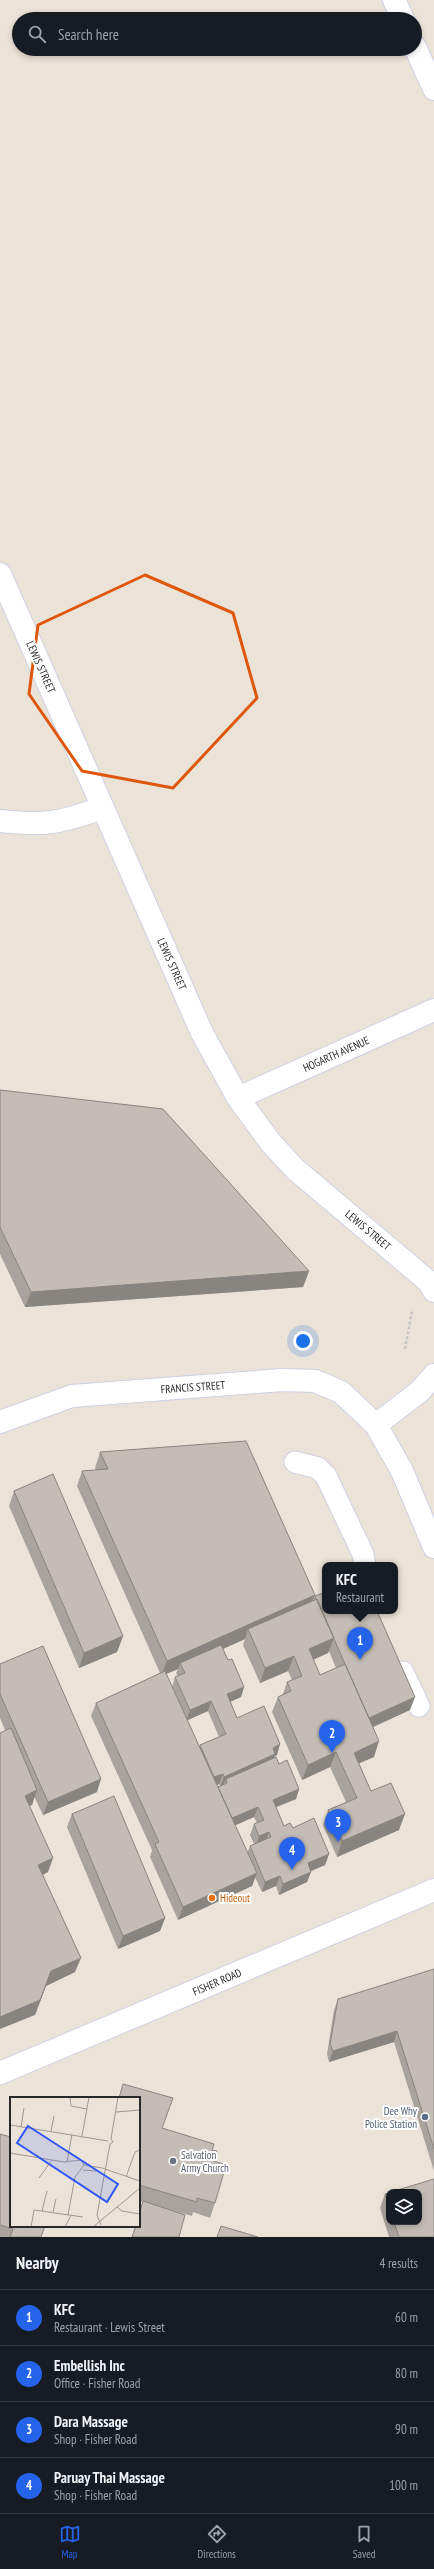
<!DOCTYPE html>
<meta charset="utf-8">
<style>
:root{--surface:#171b24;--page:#242831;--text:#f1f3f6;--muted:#9ea1a6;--line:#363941;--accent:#2563eb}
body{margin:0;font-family:"PT Sans Narrow",sans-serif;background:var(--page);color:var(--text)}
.controls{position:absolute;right:12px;bottom:12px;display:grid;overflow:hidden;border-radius:8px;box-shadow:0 2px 6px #0003}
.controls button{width:36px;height:36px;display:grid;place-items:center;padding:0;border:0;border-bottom:1px solid var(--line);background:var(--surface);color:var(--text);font:20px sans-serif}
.you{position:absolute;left:303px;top:1341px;width:14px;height:14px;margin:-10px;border:3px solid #fff;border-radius:50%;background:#1a73e8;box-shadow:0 0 0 6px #1a73e833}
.badge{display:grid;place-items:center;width:26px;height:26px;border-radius:50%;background:var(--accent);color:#fff;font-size:13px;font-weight:700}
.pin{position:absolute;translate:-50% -33px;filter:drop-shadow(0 1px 2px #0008)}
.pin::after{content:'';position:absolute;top:21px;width:14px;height:12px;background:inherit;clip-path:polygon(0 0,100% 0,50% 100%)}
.popup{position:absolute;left:322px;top:1562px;width:76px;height:52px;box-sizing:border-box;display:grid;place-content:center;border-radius:8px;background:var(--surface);filter:drop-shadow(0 1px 3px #0005);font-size:13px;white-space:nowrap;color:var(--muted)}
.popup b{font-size:15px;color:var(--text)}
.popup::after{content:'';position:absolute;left:50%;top:100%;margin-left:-8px;border:8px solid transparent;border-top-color:var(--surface)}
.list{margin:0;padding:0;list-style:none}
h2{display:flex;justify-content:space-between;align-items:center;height:52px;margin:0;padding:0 16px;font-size:17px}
h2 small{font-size:13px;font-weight:400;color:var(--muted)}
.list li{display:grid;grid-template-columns:26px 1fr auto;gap:12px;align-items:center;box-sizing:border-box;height:56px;padding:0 16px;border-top:1px solid var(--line)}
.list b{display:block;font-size:15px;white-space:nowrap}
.list p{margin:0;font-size:13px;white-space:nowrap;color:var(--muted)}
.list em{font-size:13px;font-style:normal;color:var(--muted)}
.icon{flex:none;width:22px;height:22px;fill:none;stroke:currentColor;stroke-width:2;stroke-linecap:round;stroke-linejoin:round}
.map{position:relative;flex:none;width:434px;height:2237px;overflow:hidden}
.search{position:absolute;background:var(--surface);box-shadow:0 2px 6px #0003;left:12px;right:12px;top:12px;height:44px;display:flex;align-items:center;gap:10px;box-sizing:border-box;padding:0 14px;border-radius:22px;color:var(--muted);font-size:15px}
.sheet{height:276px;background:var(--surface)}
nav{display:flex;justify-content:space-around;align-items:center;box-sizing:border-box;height:56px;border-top:1px solid var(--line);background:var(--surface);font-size:11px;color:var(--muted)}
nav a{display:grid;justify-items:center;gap:2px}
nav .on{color:var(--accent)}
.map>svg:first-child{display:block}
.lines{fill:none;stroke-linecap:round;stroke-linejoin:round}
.lane-casing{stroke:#cdd1e3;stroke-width:23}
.street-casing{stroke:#cdd1e3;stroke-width:24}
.secondary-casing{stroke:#cdd1e3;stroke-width:24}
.path{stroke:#c7c7c7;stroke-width:2.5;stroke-dasharray:3 2;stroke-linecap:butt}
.lane{stroke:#fff;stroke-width:21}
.street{stroke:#fff;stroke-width:22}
.secondary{stroke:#fff;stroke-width:22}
.wall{fill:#a8a39c;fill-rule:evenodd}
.shaded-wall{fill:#88847f}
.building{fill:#c3bdb5;stroke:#88847f}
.marked{fill:none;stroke:#de570d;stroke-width:3;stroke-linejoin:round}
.food-dot{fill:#e8710a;stroke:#fff;stroke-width:1.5}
.service-dot{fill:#5c6f8a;stroke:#fff;stroke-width:1.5}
.worship-dot{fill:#6b7280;stroke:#fff;stroke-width:1.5}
.labels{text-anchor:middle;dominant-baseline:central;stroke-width:4;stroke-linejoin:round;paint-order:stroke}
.street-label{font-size:11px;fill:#282828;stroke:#fff}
.food-label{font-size:11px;fill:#c56008;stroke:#fff;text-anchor:start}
.service-label{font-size:11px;fill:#4e5e75;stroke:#fff;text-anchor:end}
.worship-label{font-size:11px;fill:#5b616d;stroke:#fff;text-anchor:start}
.inset-road{fill:none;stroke:#9e9892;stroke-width:1}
.view{fill:#3157ff;fill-opacity:0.15;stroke:#3157ff;stroke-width:2}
.inset-edge{fill:none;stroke:#282828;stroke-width:2}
</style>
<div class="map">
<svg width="434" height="2237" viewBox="0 0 434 2237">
<rect width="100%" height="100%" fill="#ece3d8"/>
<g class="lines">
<g class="lane-casing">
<path id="lane" d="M295,1462L318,1468L326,1476L363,1554L365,1565
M403,1672L419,1706"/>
</g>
<g class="street-casing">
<path id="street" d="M0,574L202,1033L238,1098L271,1143L295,1169L429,1282L434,1291
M0,821C46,826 59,823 102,808
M238,1098L434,1010
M0,1422L72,1396L282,1380L315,1381L341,1392L376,1425L402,1471L434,1547
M376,1425L420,1391L434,1375"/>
</g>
<g class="secondary-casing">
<path id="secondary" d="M394,0L403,19
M415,47L434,89
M0,2073L434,1890"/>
</g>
<path class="path" d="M405,1349L412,1311"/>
<use href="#lane" class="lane"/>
<use href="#street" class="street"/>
<use href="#secondary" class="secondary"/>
</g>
<path class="wall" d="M0,1090L309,1271L303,1287L25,1307L0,1254Z
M100,1452L315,1595L312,1601H313L315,1596L410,1710L373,1727L374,1757L359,1763L371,1791L399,1830L337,1857L323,1825L328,1810L346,1802L330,1767L302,1780L272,1712L278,1697L283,1694L287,1682L292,1680L288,1671L260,1683L243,1645L245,1639L223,1649L228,1660L244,1687L241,1697L230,1702L237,1718L280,1744L277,1755L275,1756L274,1758L299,1789L296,1799L276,1807L284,1826L293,1828L329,1854L325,1865L311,1871L307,1882L279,1895L276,1886L262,1892L255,1877L252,1886L178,1920L150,1857L152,1850L91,1716L96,1703L160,1673L77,1486L82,1471L96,1470L95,1468ZM329,1651L336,1668L320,1675L313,1660L328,1653ZM178,1669L176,1673L178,1676L175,1677L172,1687L166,1674ZM208,1711L219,1737L200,1745L199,1747L187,1720ZM219,1784L220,1786L218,1787L217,1785ZM254,1817L257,1823L254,1824L250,1835L254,1844L250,1846L247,1853L235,1825Z
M14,1491L123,1636L117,1652L79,1668L9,1506Z
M0,1664L97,1792L43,1815L34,1796L32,1805L29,1806L48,1872L43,1875L75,1972L46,1986L35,2015L5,1730L0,1718Z
M72,1814L165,1918L160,1931L118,1949L67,1827Z
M434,1969V2171L394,2042L329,2062L327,2054L334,2010L338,1999Z
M139,2098L162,2128L212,2150L214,2161L215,2203L210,2218L193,2212L192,2216L163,2208L179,2237H132L135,2226H139V2212L143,2202L139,2201Z
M0,2134L41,2237H0Z
M389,2193V2222H419L434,2237H389L380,2208L385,2194Z"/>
<path class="shaded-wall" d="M309,1271L303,1287L25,1307L31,1292Z
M315,1595L309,1611L248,1629L245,1639L182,1667L180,1663L178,1669L161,1676L167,1661Z
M123,1636L117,1652L79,1668L84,1653Z
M334,1638L328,1653L303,1664L309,1649Z
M294,1656L288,1671L260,1683L265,1668Z
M244,1687L241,1697L223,1705L227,1694Z
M415,1697L410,1710L364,1731L369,1718Z
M211,1701L208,1711L186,1721L190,1710Z
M379,1741L374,1757L348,1768L354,1753Z
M280,1744L277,1755L275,1756L272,1765L227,1783L226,1779L223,1786L220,1787L224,1777L273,1748Z
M336,1752L330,1767L302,1780L308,1765Z
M223,1774L219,1784L210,1788L214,1777Z
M101,1779L97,1792L43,1815L48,1802Z
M299,1789L296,1799L269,1810L273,1800Z
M37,1790L32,1805L19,1810L25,1796Z
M258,1807L254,1817L227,1829L231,1818Z
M405,1814L399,1830L337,1857L342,1841Z
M269,1832L265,1842L256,1847L259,1836Z
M329,1854L325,1865L304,1874L308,1863Z
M53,1858L48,1872L33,1879L38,1865Z
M311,1872L307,1882L279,1895L283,1884Z
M257,1873L252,1886L178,1920L183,1907Z
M280,1876L276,1886L262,1892L265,1882Z
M165,1918L160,1931L118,1949L123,1936Z
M81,1958L75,1972L46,1986L35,2015L0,2029V2017L51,1971Z
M397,2031L394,2042L329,2062L333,2051Z"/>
<path class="building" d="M0,1090L163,1109L309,1271L31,1292L0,1227Z
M246,1441L315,1595L167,1661L82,1471L108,1469L100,1452Z
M53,1474L123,1636L84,1653L14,1491Z
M325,1592V1611H377L415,1697L369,1718L315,1596Z
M317,1599L334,1638L309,1649L320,1675L345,1664L379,1741L354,1753L371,1791L391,1783L405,1814L342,1841L328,1810L357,1798L336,1752L308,1765L278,1697L291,1691L287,1682L302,1676L294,1656L265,1668L248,1629Z
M221,1645L228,1660L232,1659L244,1687L227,1694L237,1718L264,1706L280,1744L273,1748L275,1754L224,1777L223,1774L214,1777L200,1745L226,1734L211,1701L190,1710L175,1677L185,1673L180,1663Z
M43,1646L101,1779L48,1802L0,1694V1664Z
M165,1671L257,1873L183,1907L155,1844L159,1842L96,1703Z
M11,1728L37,1790L25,1796L53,1858L38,1865L81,1958L51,1971L40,2000L0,2017V1733Z
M276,1757L279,1764L287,1760L299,1789L273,1800L284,1826L290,1823L293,1828L314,1818L329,1854L308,1863L311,1872L283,1884L280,1876L265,1882L250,1846L271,1837L269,1832L259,1836L254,1824L264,1820L258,1807L232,1818L218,1787L227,1783L226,1779Z
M114,1796L165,1918L123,1936L72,1814Z
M434,1969V2149L397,2031L333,2051L330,2044L338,1999Z
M123,2084L173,2098L162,2128L214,2144L212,2150L217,2151L214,2161L226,2165L215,2203L197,2198V2202L139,2185V2098H119Z
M0,2134L11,2137V2226H45L41,2237H10L13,2229L0,2225Z
M434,2179V2237H399L394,2222H419V2192H391Z
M389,2193V2205L385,2194Z
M143,2201L185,2215L179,2237H132L136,2226H139V2215Z
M221,2226L258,2237H217Z"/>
<path class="marked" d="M145,575L233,613L257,698L173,788L82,771L29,694L38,625Z"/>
<circle class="food-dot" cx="212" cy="1898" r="4"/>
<circle class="service-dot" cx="425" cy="2117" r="4"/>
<circle class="worship-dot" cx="173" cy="2161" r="4"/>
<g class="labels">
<g class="street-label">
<text transform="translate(41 667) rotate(66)">LEWIS STREET</text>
<text transform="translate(172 964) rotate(66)">LEWIS STREET</text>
<text transform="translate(336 1054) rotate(-24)">HOGARTH AVENUE</text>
<text transform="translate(368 1230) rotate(40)">LEWIS STREET</text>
<text transform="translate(193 1387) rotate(-4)">FRANCIS STREET</text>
<text transform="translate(217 1982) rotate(-23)">FISHER ROAD</text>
</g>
<g class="food-label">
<text x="220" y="1898">Hideout</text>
</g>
<g class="service-label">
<text x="417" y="2111">Dee Why<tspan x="417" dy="13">Police Station</tspan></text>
</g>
<g class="worship-label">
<text x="181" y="2155">Salvation<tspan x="181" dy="13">Army Church</tspan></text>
</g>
</g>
<g transform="translate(10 2097)">
<rect width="130" height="130" fill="#ece3d8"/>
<path class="inset-road" d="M60,0L61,9L77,12M106,15L130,13M0,28L98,44M11,30L14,11M41,34L44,19M72,39L79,0M0,56L54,65L71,63L74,68M57,65L62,37M74,68L92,71L130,84M73,73L86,74M116,80L125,55L130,53M29,81L42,63M107,110L112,114L130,117M32,114L37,94M43,115L46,102M58,118L65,80L74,68M91,128L87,118L100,47L103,45L101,42L108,0M21,130L24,113L73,120M55,130L61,118M83,130L130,91"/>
<path class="view" d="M18,29L108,87L97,105L7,46Z"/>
<rect width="130" height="130" class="inset-edge"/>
</g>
</svg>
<div class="controls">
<button><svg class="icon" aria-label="layers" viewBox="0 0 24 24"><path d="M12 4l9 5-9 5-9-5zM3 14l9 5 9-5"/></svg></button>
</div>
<div class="you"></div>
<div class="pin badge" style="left:360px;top:1660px">1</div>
<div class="popup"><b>KFC</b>Restaurant</div>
<div class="pin badge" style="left:332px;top:1753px">2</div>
<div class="pin badge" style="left:338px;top:1842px">3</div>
<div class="pin badge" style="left:292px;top:1870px">4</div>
<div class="search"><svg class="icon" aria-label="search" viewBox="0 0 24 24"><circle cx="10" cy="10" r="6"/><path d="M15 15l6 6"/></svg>Search here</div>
</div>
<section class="sheet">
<h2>Nearby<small>4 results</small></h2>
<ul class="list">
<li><span class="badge">1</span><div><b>KFC</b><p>Restaurant · Lewis Street</p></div><em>60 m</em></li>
<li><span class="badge">2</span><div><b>Embellish Inc</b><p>Office · Fisher Road</p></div><em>80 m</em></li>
<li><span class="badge">3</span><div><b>Dara Massage</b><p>Shop · Fisher Road</p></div><em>90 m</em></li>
<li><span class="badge">4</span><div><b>Paruay Thai Massage</b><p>Shop · Fisher Road</p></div><em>100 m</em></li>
</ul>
</section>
<nav>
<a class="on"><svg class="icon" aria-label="map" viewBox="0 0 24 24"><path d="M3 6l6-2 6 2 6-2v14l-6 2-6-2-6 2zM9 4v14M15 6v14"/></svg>Map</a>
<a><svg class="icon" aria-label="directions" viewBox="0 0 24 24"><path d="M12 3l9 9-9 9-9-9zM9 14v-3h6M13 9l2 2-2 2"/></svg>Directions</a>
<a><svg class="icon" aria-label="saved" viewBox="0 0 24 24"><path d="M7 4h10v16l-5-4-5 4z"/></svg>Saved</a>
</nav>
